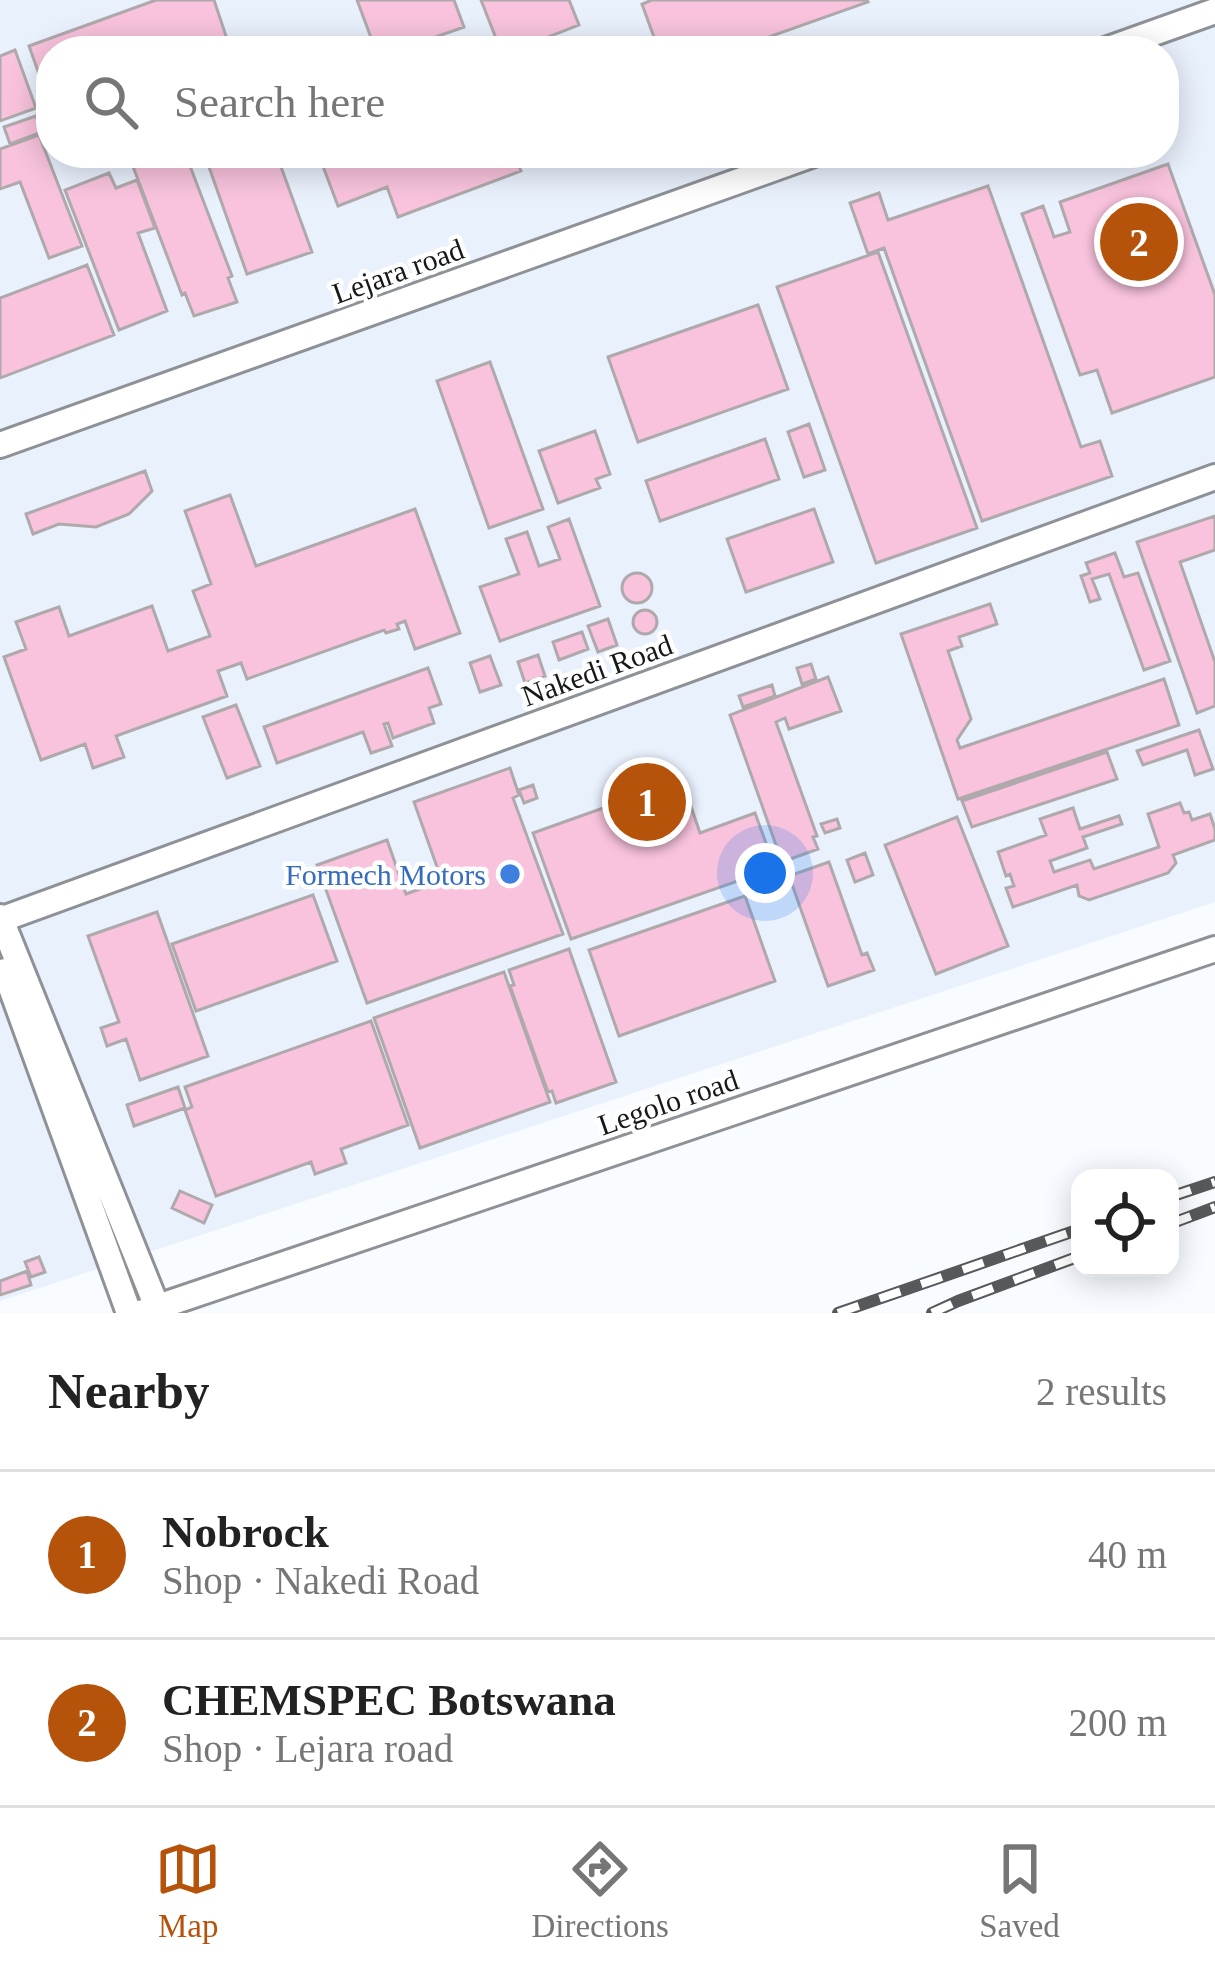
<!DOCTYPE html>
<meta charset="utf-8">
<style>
:root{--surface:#fff;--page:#f2f2f2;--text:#222;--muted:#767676;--line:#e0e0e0;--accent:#b45309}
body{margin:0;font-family:"Times New Roman",serif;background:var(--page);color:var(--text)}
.controls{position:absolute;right:36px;bottom:36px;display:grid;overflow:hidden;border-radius:24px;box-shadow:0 6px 30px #0003}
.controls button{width:108px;height:108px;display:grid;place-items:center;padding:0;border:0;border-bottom:3px solid var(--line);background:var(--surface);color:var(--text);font:60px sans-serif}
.you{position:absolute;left:765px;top:873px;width:42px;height:42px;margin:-30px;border:9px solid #fff;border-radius:50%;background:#1a73e8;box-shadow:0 0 0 18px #1a73e833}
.badge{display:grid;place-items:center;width:78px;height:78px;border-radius:50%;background:var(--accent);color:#fff;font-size:39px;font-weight:700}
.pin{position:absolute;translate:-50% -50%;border:6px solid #fff;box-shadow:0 3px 12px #0006}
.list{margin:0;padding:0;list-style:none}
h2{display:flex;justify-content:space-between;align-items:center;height:156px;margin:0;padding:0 48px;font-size:51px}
h2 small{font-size:39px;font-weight:400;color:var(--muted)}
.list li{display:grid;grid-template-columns:78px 1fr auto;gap:36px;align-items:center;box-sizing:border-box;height:168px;padding:0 48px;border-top:3px solid var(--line)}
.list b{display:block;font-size:45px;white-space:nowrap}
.list p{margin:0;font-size:39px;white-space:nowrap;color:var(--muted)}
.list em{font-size:39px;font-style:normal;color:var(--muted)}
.icon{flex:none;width:66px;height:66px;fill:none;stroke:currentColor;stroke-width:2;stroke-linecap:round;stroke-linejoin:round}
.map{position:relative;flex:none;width:1215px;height:1313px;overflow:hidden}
.search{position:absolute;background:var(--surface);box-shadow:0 6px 30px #0003;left:36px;right:36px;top:36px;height:132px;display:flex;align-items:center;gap:30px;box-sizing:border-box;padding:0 42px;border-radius:48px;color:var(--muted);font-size:45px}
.sheet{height:492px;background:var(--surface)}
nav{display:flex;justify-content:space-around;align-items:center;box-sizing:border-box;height:168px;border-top:3px solid var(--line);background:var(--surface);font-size:33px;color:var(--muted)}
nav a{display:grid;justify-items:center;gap:6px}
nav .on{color:var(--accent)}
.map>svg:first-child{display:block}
.built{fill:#e9f1fd;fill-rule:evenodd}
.building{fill:#f9c3dd;stroke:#afa9ac;stroke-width:3}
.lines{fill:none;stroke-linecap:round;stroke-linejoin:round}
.street-casing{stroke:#8e9196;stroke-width:30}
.street{stroke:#fff;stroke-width:24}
.rail-casing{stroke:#56585a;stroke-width:12}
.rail{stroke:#fff;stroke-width:8;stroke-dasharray:22;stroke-linecap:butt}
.shop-dot{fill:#3f7fe0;stroke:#fff;stroke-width:4.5}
.labels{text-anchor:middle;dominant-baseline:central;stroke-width:9;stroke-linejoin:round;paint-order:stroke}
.street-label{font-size:30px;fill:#161819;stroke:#fff}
.shop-label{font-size:30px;fill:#366cbe;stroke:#fff;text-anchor:end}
</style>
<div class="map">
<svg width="1215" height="1313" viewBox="0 0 1215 1313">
<rect width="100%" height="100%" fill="#f8fbff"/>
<path class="built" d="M0,0H1215V902L0,1301ZM51,51H1164V153H51Z"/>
<path class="building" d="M156,0H214L231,51H51V108L29,46Z
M357,0H454L464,27L396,51H376Z
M481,0H569L579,25L548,37L553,51H501Z
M652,0H867L868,2L729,51H659L642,4Z
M471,41L475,51H445Z
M15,50L36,108L0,121V56Z
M36,116L42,132L10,144L4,127Z
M39,135L82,246L49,258L20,182L0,189V149Z
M136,153H145L148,163L174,153H185L232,276L228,278L237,302L194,316L185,293L182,295L129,156Z
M204,153H276L312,252L247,274Z
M318,153H522L526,164L519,166L521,171L398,217L387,187L338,206Z
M1168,164L1215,295V377L1112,413L1097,370L1080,375L1022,214L1043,206L1054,237L1070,232L1060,202Z
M109,173L116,188L137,180L155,228L138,233L167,311L119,330L65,190Z
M988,186L1081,447L1100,441L1112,476L982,521L884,248L868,254L850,203L879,193L888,220Z
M878,252L977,528L876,563L777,287Z
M87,265L114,335L0,378V298Z
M758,305L788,389L638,442L608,357Z
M490,362L543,509L489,528L437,381Z
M809,424L825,470L804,477L788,432Z
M595,431L610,474L596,479L600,488L558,503L539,451Z
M765,439L779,479L660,521L646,481Z
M145,471L152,491L129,514L96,527L59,524L33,534L26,514Z
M230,495L256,566L415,509L460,633L415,649L405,621L397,624L399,629L386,633L384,630L247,679L241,663L218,671L227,696L116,736L124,757L93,768L85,744L41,760L4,657L26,649L16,622L59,607L69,636L152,606L168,651L210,636L193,591L211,584L185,511Z
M814,509L833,562L746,592L727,539Z
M1215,516V550L1180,562L1215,662V706L1197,713L1137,542Z
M569,519L600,606L500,641L480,587L519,574L506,539L527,532L539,566L560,559L548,527Z
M1115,553L1124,577L1138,573L1170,661L1144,670L1109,574L1092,579L1100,599L1090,602L1081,576L1090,573L1086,563Z
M622 588a15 15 0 1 1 30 0a15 15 0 1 1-30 0Z
M990,604L997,624L959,637L962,646L948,651L971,719L957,740L960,748L1164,679L1179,725L958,799L901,634Z
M633 622a12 12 0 1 1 24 0a12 12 0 1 1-24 0Z
M608,619L617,645L598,652L588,626Z
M582,632L588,649L559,660L553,642Z
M538,655L545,676L525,683L518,662Z
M490,656L501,685L480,692L470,663Z
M811,664L816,679L802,684L797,668Z
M428,668L441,704L429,708L434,723L393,738L388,723L384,724L392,746L371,753L363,732L277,763L264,727Z
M828,677L841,711L789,729L785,718L776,722L817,836L813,837L818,849L782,862L730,715Z
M772,685L775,696L743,707L739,696Z
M236,705L260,766L227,778L203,717Z
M1199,730L1213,769L1195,775L1187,750L1143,765L1137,751Z
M1107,752L1117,779L972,827L962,801Z
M510,768L519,795L513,798L563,934L367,1003L317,865L387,840L406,894L442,881L414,802Z
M682,780L700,833L755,813L775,868L571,939L533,833Z
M533,785L537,798L524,803L519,790Z
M1180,803L1184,813L1189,812L1192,820L1210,814L1215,829V840L1173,855L1176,863L1168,873L1089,900L1079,896L1077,885L1013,907L1006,888L1014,886L1010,874L1006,876L998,852L1046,835L1040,819L1073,808L1080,829L1119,816L1122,824L1083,837L1087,848L1050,861L1054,872L1090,860L1094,869L1159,847L1148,814Z
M957,817L1008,946L936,974L885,845Z
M837,819L840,828L825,833L821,824Z
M865,853L873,875L855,882L847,860Z
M829,862L862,955L867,953L874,970L828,986L789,876Z
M313,895L337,961L196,1011L172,944Z
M745,896L775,981L619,1036L589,950Z
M157,912L208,1056L140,1080L126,1039L107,1046L101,1028L119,1022L88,936Z
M569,949L616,1082L556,1103L552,1091L548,1092L510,986L514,985L509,970Z
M504,972L550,1102L420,1148L374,1018Z
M371,1021L408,1125L341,1149L346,1163L315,1174L311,1162L216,1196L185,1110L192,1107L185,1087Z
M178,1087L185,1108L134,1126L127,1105Z
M180,1191L212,1205L204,1223L172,1208Z
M39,1257L45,1272L31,1277L25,1262Z
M27,1271L31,1285L0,1295V1281Z"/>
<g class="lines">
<g class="street-casing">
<path id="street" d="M1103,51L1215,11
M0,445L817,153
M0,917L157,1307
M0,920L1215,477
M5,971L129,1313
M140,1313L1215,949"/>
</g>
<use href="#street" class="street"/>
<g class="rail-casing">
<path id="rail" d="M1170,1197L1215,1182
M1170,1224L1215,1207
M838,1313L1080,1229
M932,1313L958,1301L1080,1256"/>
</g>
<use href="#rail" class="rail"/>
</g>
<circle class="shop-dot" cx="510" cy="874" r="12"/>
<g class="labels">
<g class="street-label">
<text transform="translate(398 271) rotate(-20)">Lejara road</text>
<text transform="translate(597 670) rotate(-20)">Nakedi Road</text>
<text transform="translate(668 1102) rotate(-19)">Legolo road</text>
</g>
<g class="shop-label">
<text x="486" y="874">Formech Motors</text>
</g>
</g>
</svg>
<div class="controls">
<button><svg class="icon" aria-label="locate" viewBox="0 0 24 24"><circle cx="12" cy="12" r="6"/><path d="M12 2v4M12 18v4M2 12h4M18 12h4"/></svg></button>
</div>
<div class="you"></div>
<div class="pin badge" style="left:647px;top:802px">1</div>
<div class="pin badge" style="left:1139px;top:242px">2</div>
<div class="search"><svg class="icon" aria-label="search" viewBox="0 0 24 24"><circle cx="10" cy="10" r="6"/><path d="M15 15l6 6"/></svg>Search here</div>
</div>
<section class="sheet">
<h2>Nearby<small>2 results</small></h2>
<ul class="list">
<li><span class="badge">1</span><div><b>Nobrock</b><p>Shop · Nakedi Road</p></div><em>40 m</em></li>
<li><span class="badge">2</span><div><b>CHEMSPEC Botswana</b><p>Shop · Lejara road</p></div><em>200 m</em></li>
</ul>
</section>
<nav>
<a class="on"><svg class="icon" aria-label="map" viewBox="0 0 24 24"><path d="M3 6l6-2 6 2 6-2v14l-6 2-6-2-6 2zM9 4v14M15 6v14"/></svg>Map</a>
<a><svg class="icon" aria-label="directions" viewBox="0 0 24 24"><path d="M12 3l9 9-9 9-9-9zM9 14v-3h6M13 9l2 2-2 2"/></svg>Directions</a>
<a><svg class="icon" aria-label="saved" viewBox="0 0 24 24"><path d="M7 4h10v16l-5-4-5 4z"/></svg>Saved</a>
</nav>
